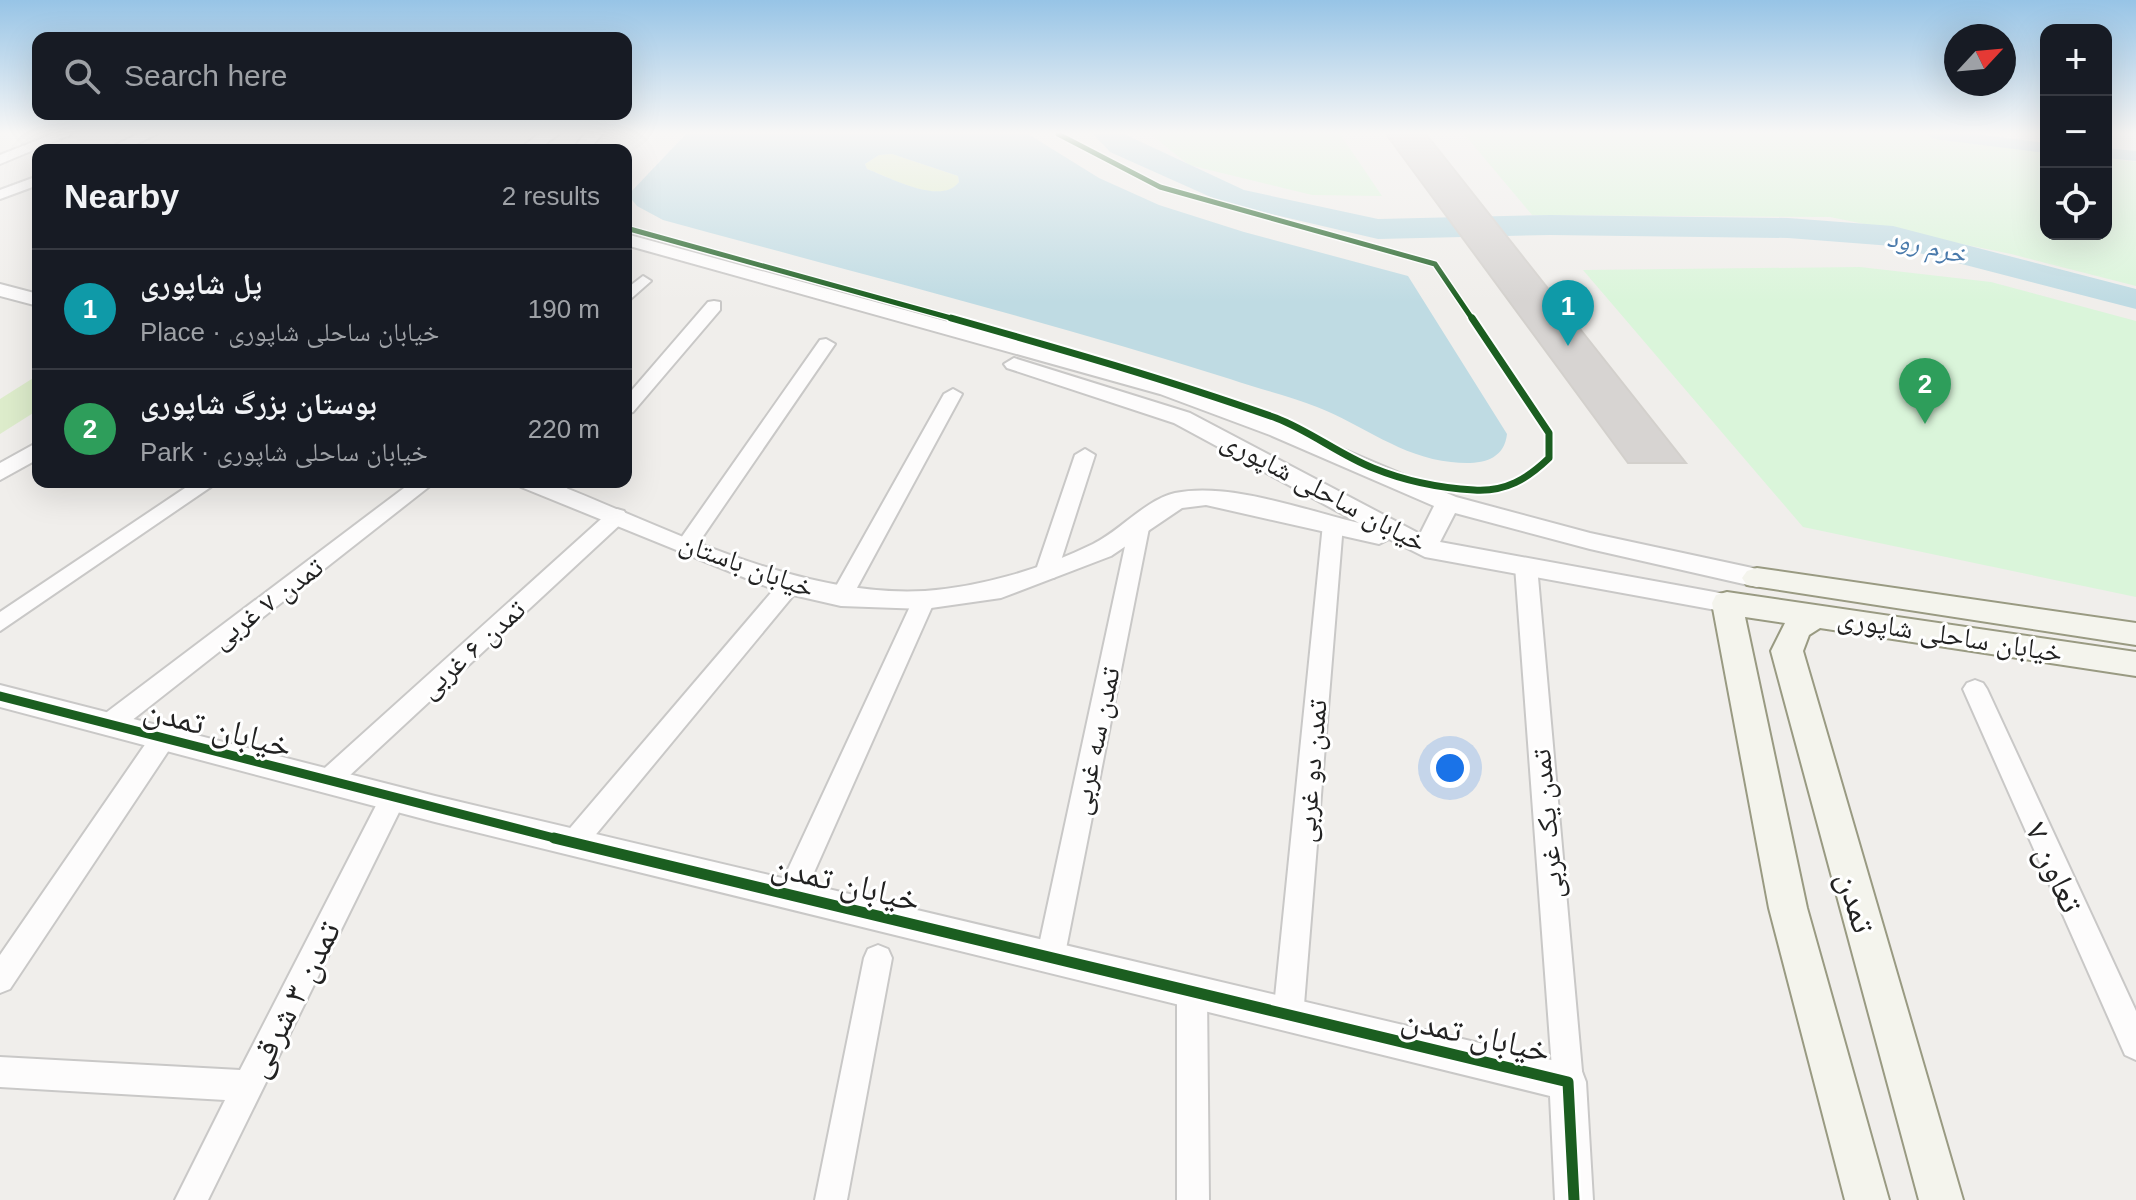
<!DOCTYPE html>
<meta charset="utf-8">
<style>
:root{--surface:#171b24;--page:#242831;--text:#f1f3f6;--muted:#9ea1a6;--line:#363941;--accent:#1a73e8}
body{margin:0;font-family:Arial,"Noto Naskh Arabic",sans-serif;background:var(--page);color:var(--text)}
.controls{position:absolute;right:24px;top:24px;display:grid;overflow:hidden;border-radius:16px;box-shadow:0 8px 32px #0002}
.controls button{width:72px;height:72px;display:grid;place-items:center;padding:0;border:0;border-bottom:2px solid var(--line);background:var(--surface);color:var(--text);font:40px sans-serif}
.compass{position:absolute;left:1944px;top:24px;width:72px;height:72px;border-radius:50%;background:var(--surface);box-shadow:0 8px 32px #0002;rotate:64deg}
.you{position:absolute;left:1450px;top:768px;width:28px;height:28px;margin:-20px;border:6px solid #fff;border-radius:50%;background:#1a73e8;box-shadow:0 0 0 12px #1a73e833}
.badge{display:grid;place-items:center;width:52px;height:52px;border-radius:50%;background:var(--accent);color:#fff;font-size:26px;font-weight:700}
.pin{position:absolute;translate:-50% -66px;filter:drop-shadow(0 2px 4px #0008)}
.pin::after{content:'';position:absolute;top:42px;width:28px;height:24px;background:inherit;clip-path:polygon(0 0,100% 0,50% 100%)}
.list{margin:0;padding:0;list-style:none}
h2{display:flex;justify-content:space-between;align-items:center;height:104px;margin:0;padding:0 32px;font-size:34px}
h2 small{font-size:26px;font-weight:400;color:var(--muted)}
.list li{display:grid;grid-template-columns:52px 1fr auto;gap:24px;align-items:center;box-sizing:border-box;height:120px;padding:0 32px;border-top:2px solid var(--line)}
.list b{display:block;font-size:30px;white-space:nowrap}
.list p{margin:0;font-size:26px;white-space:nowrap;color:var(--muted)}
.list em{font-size:26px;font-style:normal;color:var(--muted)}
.icon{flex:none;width:44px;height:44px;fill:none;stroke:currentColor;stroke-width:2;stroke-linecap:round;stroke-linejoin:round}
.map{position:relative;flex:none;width:2136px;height:1200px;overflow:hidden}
.search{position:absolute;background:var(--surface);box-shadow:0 8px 32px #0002;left:32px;top:32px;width:600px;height:88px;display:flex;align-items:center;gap:20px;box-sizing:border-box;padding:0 28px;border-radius:16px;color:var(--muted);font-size:30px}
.panel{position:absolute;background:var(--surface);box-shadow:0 8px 32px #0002;left:32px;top:144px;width:600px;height:344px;border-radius:16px}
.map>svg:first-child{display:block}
.grass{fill:#ddeccb}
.park{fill:#daf5da}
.water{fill:#bfdbe3;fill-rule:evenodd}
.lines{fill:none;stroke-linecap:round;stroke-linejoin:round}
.canal{fill:#bfdbe3;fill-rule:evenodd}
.river{fill:#bfdbe3;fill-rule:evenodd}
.building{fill:#d7d4d2;stroke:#d3d0cc;stroke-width:2}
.minor-casing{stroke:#c9c8c7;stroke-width:4}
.tertiary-casing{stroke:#c9c8c7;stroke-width:4}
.secondary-casing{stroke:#999a82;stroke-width:4}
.minor{fill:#fdfcfc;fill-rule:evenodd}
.tertiary{fill:#fdfcfc;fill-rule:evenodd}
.secondary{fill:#f4f4ed;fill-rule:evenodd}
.cycleway-far3-casing{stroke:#fff;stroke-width:8}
.cycleway-far2-casing{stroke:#fff;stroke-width:11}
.cycleway-far1-casing{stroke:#fff;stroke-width:14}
.cycleway-casing{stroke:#fff;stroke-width:16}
.cycleway-far3{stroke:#1b5e20;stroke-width:5}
.cycleway-far2{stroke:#1b5e20;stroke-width:7}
.cycleway-far1{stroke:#1b5e20;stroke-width:9}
.cycleway{stroke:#1b5e20;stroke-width:11}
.labels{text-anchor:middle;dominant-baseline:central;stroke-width:6;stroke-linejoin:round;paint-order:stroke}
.far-water-label{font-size:26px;font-style:italic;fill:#4a7aab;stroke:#fff}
.street-label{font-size:28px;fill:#222;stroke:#fff}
.near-street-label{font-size:34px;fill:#222;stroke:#fff}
</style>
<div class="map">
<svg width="2136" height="1200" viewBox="0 0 2136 1200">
<rect width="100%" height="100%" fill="#f0eeeb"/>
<path class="grass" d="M892,154L958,176L959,182C942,207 889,177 867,169L865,164L879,155Z
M38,375V410L0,434V399Z"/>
<path class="park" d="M1150,134H1340L1382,196L1312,195L1189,165Z
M1464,134H1946L2046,149V234H2106V158L2136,162V286L2011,254L1830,217L1532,215Z
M1860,267L1991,282L2136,321V597L1803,527L1583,270Z"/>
<path class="water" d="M686,134H1028L1099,178L1159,205L1244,232L1408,276L1507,434C1504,463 1476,465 1451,462C1401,457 1363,425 1317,407C1289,396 1259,389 1230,379C1044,320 853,272 663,220L637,206L628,195ZM892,154L958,176L959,182C941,206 889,177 867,169L865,164L879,155Z"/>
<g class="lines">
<path class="canal" d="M1926,134H1976L2046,143V153L1934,139Z
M2106,148L2136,151V161L2106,158Z"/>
<path class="river" d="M1093,134H1124L1244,190L1378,219L1550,215L1788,218L1893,226L2136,289V309L1892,246L1788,238L1550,235L1378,239L1224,203L1110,152Z"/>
</g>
<path class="building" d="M1386,134H1426L1686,463H1628Z"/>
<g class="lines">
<g class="minor-casing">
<path id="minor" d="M53,134H72L0,164V155Z
M138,134H157L124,150H105Z
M38,176V185L0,199V190Z
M643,276L651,281L626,303V289Z
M714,301L720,302V310L633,412L626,414V397L708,302Z
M826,339L835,344L695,548H681L678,543L681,538L820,340Z
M953,389L962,394L852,597L841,605L833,603L830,597L944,394Z
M1085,449L1095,455L1057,573L1054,578H1038L1035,573L1075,455Z
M194,482H218L0,631V612Z
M412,482H435L117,732L108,735L99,732L96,725L99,718Z
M551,482H572L561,496L554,498L544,491Z
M617,509L624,511L627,516L624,521L335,789L326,792L317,789L313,782L317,775L610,511Z
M1140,516L1150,523L1064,959L1060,968L1050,972L1040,968L1036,959L1130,523Z
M1333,517L1343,524L1303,1017L1298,1027L1288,1031L1278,1027L1273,1017L1323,524Z
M1526,559L1537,566L1583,1082L1579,1093L1568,1097L1557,1093L1553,1082L1515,566Z
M789,578L797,581L800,586L797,591L583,850L574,853L565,850L561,842L565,834L781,581Z
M924,592L935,600L804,895L800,904L790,907L780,904L776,895L913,600Z
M1975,680L1983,683L1987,689L2136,1011V1060L2125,1055L1963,689L1967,683Z
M162,730L171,733L174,740L171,747L10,989L0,993V955L153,733Z
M393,787L402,790L406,798L208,1200H175L225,1100L0,1087V1057L240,1070L384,790Z
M878,945L888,949L892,958L847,1200H815L864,958L868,949Z
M1192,979L1202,983L1207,993L1209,1200H1177V993L1182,983Z"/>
</g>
<g class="tertiary-casing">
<path id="tertiary" d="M539,134H559L537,150H518Z
M585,134H602L589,150H572Z
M626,234L1176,384L1286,425L1456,497L1590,533L1757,569L1766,572L1770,578L1766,584L1757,587L1590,549L1455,513L1440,542L1736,596L1740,603L1736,610L1727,612L1425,557L1389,539L1379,544L1206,505L1182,508L1111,556L1001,598L924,609L841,606L780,592L521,487L517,482H551C668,528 797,598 925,591C981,587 1042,569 1093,544C1120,531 1145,500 1175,493C1230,482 1304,510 1359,523L1174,423L1007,368L1004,364L1014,358L1190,413L1420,534L1434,506L1270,435L1160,394L626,245Z
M0,284L38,294V306L0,296Z
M38,442V459L0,480V463Z
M0,685L435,796L1568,1064L1581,1069L1586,1082L1593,1200H1555L1550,1096L435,822L0,707Z"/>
</g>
<g class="secondary-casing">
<path id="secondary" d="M1757,568L2136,623V645L1747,585L1742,578L1747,571Z
M1727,592L2136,652V676L1820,628L1809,635L1803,651L1963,1200H1919L1771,651L1785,623L1745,617L1807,908L1889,1200H1845L1769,908L1712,603L1716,595Z"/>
</g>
<use href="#minor" class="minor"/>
<use href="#tertiary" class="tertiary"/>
<use href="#secondary" class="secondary"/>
<g class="cycleway-far3-casing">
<path id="cycleway-far3" d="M1058,134L1160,187L1435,264L1473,320
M626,228L958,320"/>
</g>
<g class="cycleway-far2-casing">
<path id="cycleway-far2" d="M951,318C1060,349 1169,380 1276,418C1310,431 1340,455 1373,468C1405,481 1440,488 1474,490C1506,492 1527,479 1549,458V433L1472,318"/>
</g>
<g class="cycleway-far1-casing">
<path id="cycleway-far1" d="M0,696L562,840"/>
</g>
<g class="cycleway-casing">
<path id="cycleway" d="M554,838L1568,1082L1574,1200"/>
</g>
<use href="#cycleway-far3" class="cycleway-far3"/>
<use href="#cycleway-far2" class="cycleway-far2"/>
<use href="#cycleway-far1" class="cycleway-far1"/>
<use href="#cycleway" class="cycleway"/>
</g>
<linearGradient id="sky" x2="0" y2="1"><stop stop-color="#97c4e6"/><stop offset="0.44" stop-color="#f8f7f6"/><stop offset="1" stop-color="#f8f7f6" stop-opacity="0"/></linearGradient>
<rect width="2136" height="302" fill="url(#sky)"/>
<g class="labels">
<g class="far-water-label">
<text transform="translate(1927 246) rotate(13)">خرم رود</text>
</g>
<g class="street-label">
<text transform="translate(1324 491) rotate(28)">خیابان ساحلی شاپوری</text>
<text transform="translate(747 565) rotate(20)">خیابان باستان</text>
<text transform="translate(267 603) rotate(-37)">تمدن ۷ غربی</text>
<text transform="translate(1950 635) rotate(9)">خیابان ساحلی شاپوری</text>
<text transform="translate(472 649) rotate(-42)">تمدن ۶ غربی</text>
<text transform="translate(1095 741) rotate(-78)">تمدن سه غربی</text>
<text transform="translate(1311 771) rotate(-85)">تمدن دو غربی</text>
<text transform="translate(1547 824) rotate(-95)">تمدن یک غربی</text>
</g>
<g class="near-street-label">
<text transform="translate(218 727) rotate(15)">خیابان تمدن</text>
<text transform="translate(2055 867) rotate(66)">تعاون ۷</text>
<text transform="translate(846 882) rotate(14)">خیابان تمدن</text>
<text transform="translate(1857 902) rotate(74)">تمدن</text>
<text transform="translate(292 999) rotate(-63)">تمدن ۳ شرقی</text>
<text transform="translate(1476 1034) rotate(13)">خیابان تمدن</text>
</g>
</g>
</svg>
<div class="controls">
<button>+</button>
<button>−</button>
<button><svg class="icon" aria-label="locate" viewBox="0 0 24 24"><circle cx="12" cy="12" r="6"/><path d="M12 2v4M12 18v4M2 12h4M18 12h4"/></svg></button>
</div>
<svg class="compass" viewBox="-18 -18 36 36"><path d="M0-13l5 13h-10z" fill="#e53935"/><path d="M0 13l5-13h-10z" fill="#9ea1a6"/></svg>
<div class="you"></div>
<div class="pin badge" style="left:1568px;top:346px;background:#0f9aa8">1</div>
<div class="pin badge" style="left:1925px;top:424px;background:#2e9e5b">2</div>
<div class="search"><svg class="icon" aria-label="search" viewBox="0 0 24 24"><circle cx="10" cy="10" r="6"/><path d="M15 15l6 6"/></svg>Search here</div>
<section class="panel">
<h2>Nearby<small>2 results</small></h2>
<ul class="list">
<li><span class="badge" style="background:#0f9aa8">1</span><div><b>پل شاپوری</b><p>Place · خیابان ساحلی شاپوری</p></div><em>190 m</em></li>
<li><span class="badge" style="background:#2e9e5b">2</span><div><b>بوستان بزرگ شاپوری</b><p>Park · خیابان ساحلی شاپوری</p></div><em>220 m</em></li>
</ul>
</section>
</div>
